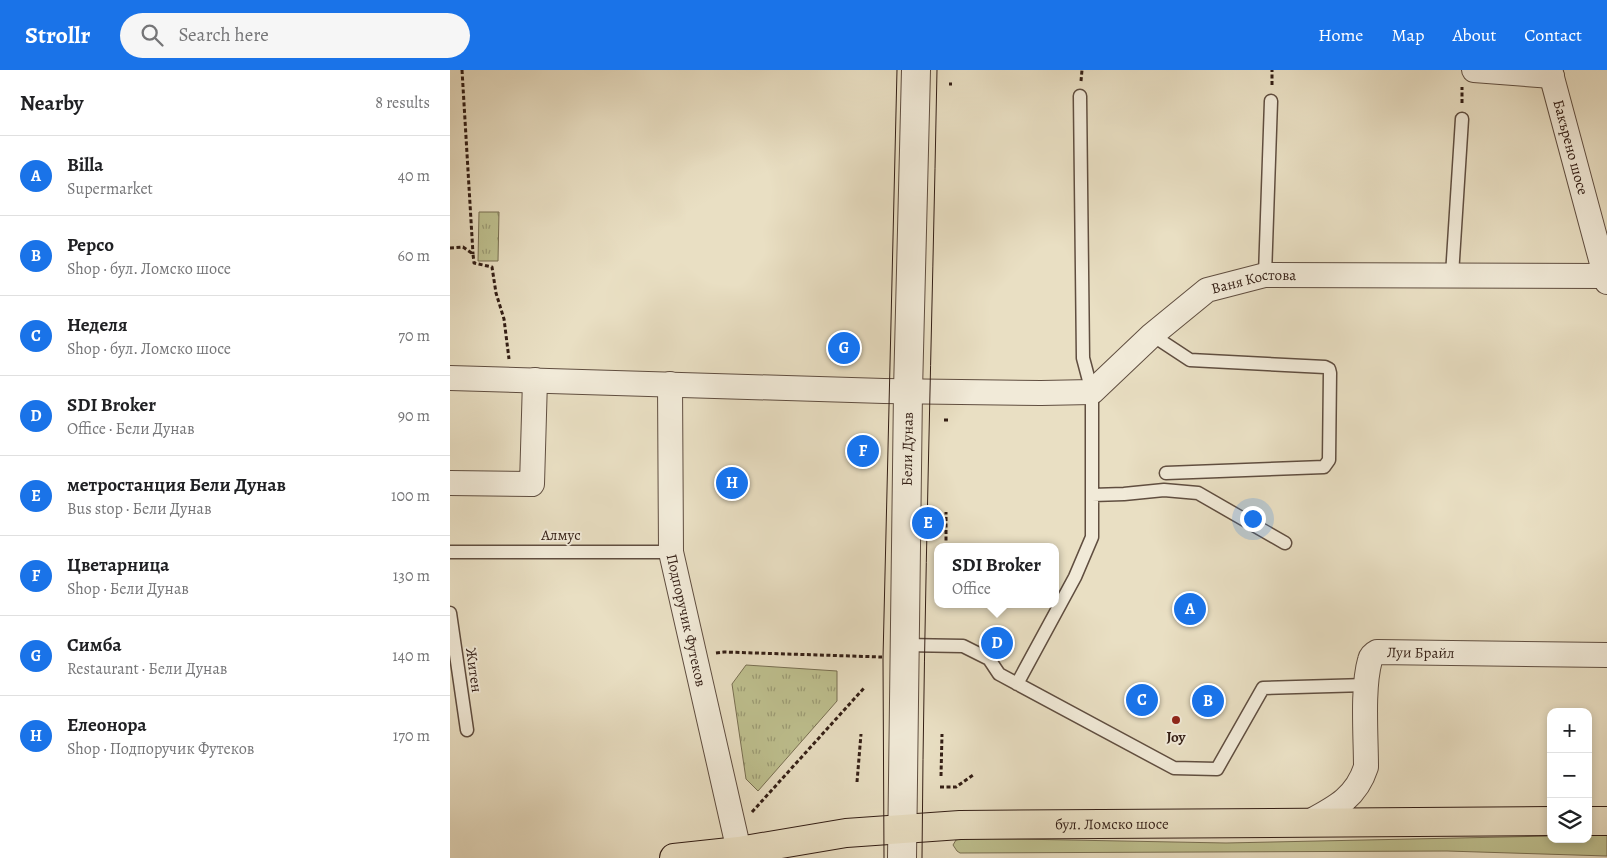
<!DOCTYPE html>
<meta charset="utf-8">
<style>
:root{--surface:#fff;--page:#f6f6f6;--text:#202124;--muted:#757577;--line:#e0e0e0;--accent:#1a73e8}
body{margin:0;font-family:Alegreya,serif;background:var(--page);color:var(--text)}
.controls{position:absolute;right:15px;bottom:15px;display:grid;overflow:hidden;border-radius:10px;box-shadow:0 2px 8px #0003}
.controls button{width:45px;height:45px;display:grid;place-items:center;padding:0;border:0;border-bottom:1px solid var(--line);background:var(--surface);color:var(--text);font:25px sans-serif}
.you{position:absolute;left:802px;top:448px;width:18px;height:18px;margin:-12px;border:4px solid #fff;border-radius:50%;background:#1a73e8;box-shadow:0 0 0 8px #1a73e833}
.badge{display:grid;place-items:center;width:32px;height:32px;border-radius:50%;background:var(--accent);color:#fff;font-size:16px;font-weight:700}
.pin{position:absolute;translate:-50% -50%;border:2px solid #fff;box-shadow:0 1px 5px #0006}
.popup{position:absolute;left:484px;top:473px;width:125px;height:65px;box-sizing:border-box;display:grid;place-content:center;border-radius:10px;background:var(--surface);filter:drop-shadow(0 1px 4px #0005);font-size:16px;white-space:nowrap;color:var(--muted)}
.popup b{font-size:19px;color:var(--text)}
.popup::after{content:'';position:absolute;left:50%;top:100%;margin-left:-10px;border:10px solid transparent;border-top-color:var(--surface)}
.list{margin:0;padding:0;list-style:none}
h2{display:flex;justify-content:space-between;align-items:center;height:65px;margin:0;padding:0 20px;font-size:21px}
h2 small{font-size:16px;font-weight:400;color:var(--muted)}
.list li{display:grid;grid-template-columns:32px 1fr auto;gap:15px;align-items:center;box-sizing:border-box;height:80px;padding:0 20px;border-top:1px solid var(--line)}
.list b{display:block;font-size:19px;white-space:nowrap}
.list p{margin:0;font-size:16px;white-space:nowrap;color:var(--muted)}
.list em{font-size:16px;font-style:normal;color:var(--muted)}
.icon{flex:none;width:28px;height:28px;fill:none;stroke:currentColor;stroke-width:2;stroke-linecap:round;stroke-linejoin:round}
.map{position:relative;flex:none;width:1157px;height:788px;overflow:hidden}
header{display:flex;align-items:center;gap:30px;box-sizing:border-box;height:70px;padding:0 25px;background:var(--accent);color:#fff}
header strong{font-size:24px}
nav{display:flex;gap:28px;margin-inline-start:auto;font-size:18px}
.search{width:350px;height:45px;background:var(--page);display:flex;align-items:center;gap:12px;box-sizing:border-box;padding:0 18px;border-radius:28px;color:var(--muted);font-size:19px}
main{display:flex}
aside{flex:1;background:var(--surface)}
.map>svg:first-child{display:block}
.grass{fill:#bec08f;stroke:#786f52}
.park{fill:url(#park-tufts);stroke:#786f52}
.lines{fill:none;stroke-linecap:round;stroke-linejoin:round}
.service-casing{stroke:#604e40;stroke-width:15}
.minor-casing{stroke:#604e40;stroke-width:26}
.tertiary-casing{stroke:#604e40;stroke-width:30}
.primary-casing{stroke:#331e15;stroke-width:30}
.path{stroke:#331e15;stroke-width:3;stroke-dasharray:4 2.5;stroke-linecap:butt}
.service{stroke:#f1ead8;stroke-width:12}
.minor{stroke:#f1ead8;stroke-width:24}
.tertiary{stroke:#f1ead8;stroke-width:28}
.primary{stroke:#e9dfc3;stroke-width:28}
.tram{stroke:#331e15;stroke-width:1}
.poi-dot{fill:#8f2418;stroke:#f1ead8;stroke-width:2}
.labels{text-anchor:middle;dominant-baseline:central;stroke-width:4;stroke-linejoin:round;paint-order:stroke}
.street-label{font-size:15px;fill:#331e15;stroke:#f1ead8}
.poi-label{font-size:15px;font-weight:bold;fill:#331e15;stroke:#f1ead8}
</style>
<header>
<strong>Strollr</strong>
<div class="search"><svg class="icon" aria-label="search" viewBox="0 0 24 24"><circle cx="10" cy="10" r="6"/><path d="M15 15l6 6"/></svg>Search here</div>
<nav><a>Home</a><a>Map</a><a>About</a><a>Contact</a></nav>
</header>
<main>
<aside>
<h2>Nearby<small>8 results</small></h2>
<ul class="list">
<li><span class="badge">A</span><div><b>Billa</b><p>Supermarket</p></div><em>40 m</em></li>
<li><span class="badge">B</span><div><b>Pepco</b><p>Shop · бул. Ломско шосе</p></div><em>60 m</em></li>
<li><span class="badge">C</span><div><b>Неделя</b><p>Shop · бул. Ломско шосе</p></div><em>70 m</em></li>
<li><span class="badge">D</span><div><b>SDI Broker</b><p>Office · Бели Дунав</p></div><em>90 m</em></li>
<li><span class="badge">E</span><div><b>метростанция Бели Дунав</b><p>Bus stop · Бели Дунав</p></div><em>100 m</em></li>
<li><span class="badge">F</span><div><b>Цветарница</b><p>Shop · Бели Дунав</p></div><em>130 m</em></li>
<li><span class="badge">G</span><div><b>Симба</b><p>Restaurant · Бели Дунав</p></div><em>140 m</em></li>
<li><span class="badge">H</span><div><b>Елеонора</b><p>Shop · Подпоручик Футеков</p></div><em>170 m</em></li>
</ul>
</aside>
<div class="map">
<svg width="1157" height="788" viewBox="0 0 1157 788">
<defs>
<pattern id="park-tufts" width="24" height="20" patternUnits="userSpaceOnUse" patternTransform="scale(1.25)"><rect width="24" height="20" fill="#bec08f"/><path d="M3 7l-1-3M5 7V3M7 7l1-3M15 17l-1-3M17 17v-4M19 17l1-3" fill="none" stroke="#9b9b74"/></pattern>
</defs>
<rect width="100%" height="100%" fill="#e9dfc3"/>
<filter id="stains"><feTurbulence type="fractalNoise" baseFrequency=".004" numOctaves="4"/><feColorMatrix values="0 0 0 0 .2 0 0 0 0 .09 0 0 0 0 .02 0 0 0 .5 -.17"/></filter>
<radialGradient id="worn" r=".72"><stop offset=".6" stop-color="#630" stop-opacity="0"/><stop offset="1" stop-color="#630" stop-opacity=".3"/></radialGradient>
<path class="grass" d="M1138,765H1157V786L997,781L510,783L507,781L503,775L506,770L514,768L776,773L1101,766V769H1138Z"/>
<path class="park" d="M29,142H49L48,191H28Z
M296,595L387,601V631L308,721L296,709L282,614Z"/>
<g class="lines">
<g class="service-casing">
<path id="service" d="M815,205L821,31
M1002,205L1012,49
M702,265L740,290L875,297L879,299L880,303L879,390L874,397L716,403
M642,425L674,424L714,420L748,423L835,473
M0,482H221
M0,543L17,660
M454,575L513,576L539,589L549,604L724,698L767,699L813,618L916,615
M567,614L625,507L642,467V322L633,288L630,26"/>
</g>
<g class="minor-casing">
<g id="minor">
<path d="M1024,0L1102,6"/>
<path id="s1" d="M1100,0L1157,212"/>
<path id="s2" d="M0,308L434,321L591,323L642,322L702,265L757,220L815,205L1157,206"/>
<path id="s3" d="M220,314L221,482L289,781"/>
<path d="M0,413L82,414L85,310"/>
<path id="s4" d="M857,753C885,738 906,728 916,697C916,667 912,618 920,590C921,586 923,584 927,582L1157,585"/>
</g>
</g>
<g class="tertiary-casing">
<g id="tertiary">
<path id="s5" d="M452,788L458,321L466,0"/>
</g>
</g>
<g class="primary-casing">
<g id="primary">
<path d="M1138,751H1157"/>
<path id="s6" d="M224,788L289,781L396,763L510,755L1101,751"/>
</g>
</g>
<path class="path" d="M12,0L23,184
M631,11L632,0
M499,14H502
M822,15V0
M1012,33V17
M0,178L13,177L23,184L24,193L42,197L46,223L54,249L59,289
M494,350H498
M496,477V442
M266,583L274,582L432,587
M491,706L492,664
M407,712L411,664
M490,717H506L523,705
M302,742L414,618"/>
<use href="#service" class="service"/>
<use href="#minor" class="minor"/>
<use href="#tertiary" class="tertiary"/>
<use href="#primary" class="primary"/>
<path class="tram" d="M434,788L433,588L447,0
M472,788C474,525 482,263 487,0"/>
</g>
<circle class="poi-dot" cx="726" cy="650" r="5"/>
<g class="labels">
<g class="street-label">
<text stroke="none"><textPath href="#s1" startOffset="80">Бакърено шосе</textPath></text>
<text stroke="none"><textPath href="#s2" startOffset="844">Ваня Костова</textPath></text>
<text stroke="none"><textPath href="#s5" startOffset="409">Бели Дунав</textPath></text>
<text x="111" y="465">Алмус</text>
<text stroke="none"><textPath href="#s3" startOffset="238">Подпоручик Футеков</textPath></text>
<text stroke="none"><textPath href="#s4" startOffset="246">Луи Брайл</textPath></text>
<text transform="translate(24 600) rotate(82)">Житен</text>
<text stroke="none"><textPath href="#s6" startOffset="440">бул. Ломско шосе</textPath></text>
</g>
<g class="poi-label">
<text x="726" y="667">Joy</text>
</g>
</g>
<rect width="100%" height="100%" filter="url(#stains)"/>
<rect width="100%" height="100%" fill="url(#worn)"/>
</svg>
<div class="controls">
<button>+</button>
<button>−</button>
<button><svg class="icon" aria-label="layers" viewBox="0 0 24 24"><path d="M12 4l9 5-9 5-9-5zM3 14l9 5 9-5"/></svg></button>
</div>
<div class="you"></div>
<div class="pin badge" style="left:740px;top:539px">A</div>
<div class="pin badge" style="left:758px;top:631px">B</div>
<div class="pin badge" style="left:692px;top:630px">C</div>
<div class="pin badge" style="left:547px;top:573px">D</div>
<div class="popup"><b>SDI Broker</b>Office</div>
<div class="pin badge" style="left:478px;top:453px">E</div>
<div class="pin badge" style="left:413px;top:381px">F</div>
<div class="pin badge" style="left:394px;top:278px">G</div>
<div class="pin badge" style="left:282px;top:413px">H</div>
</div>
</main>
